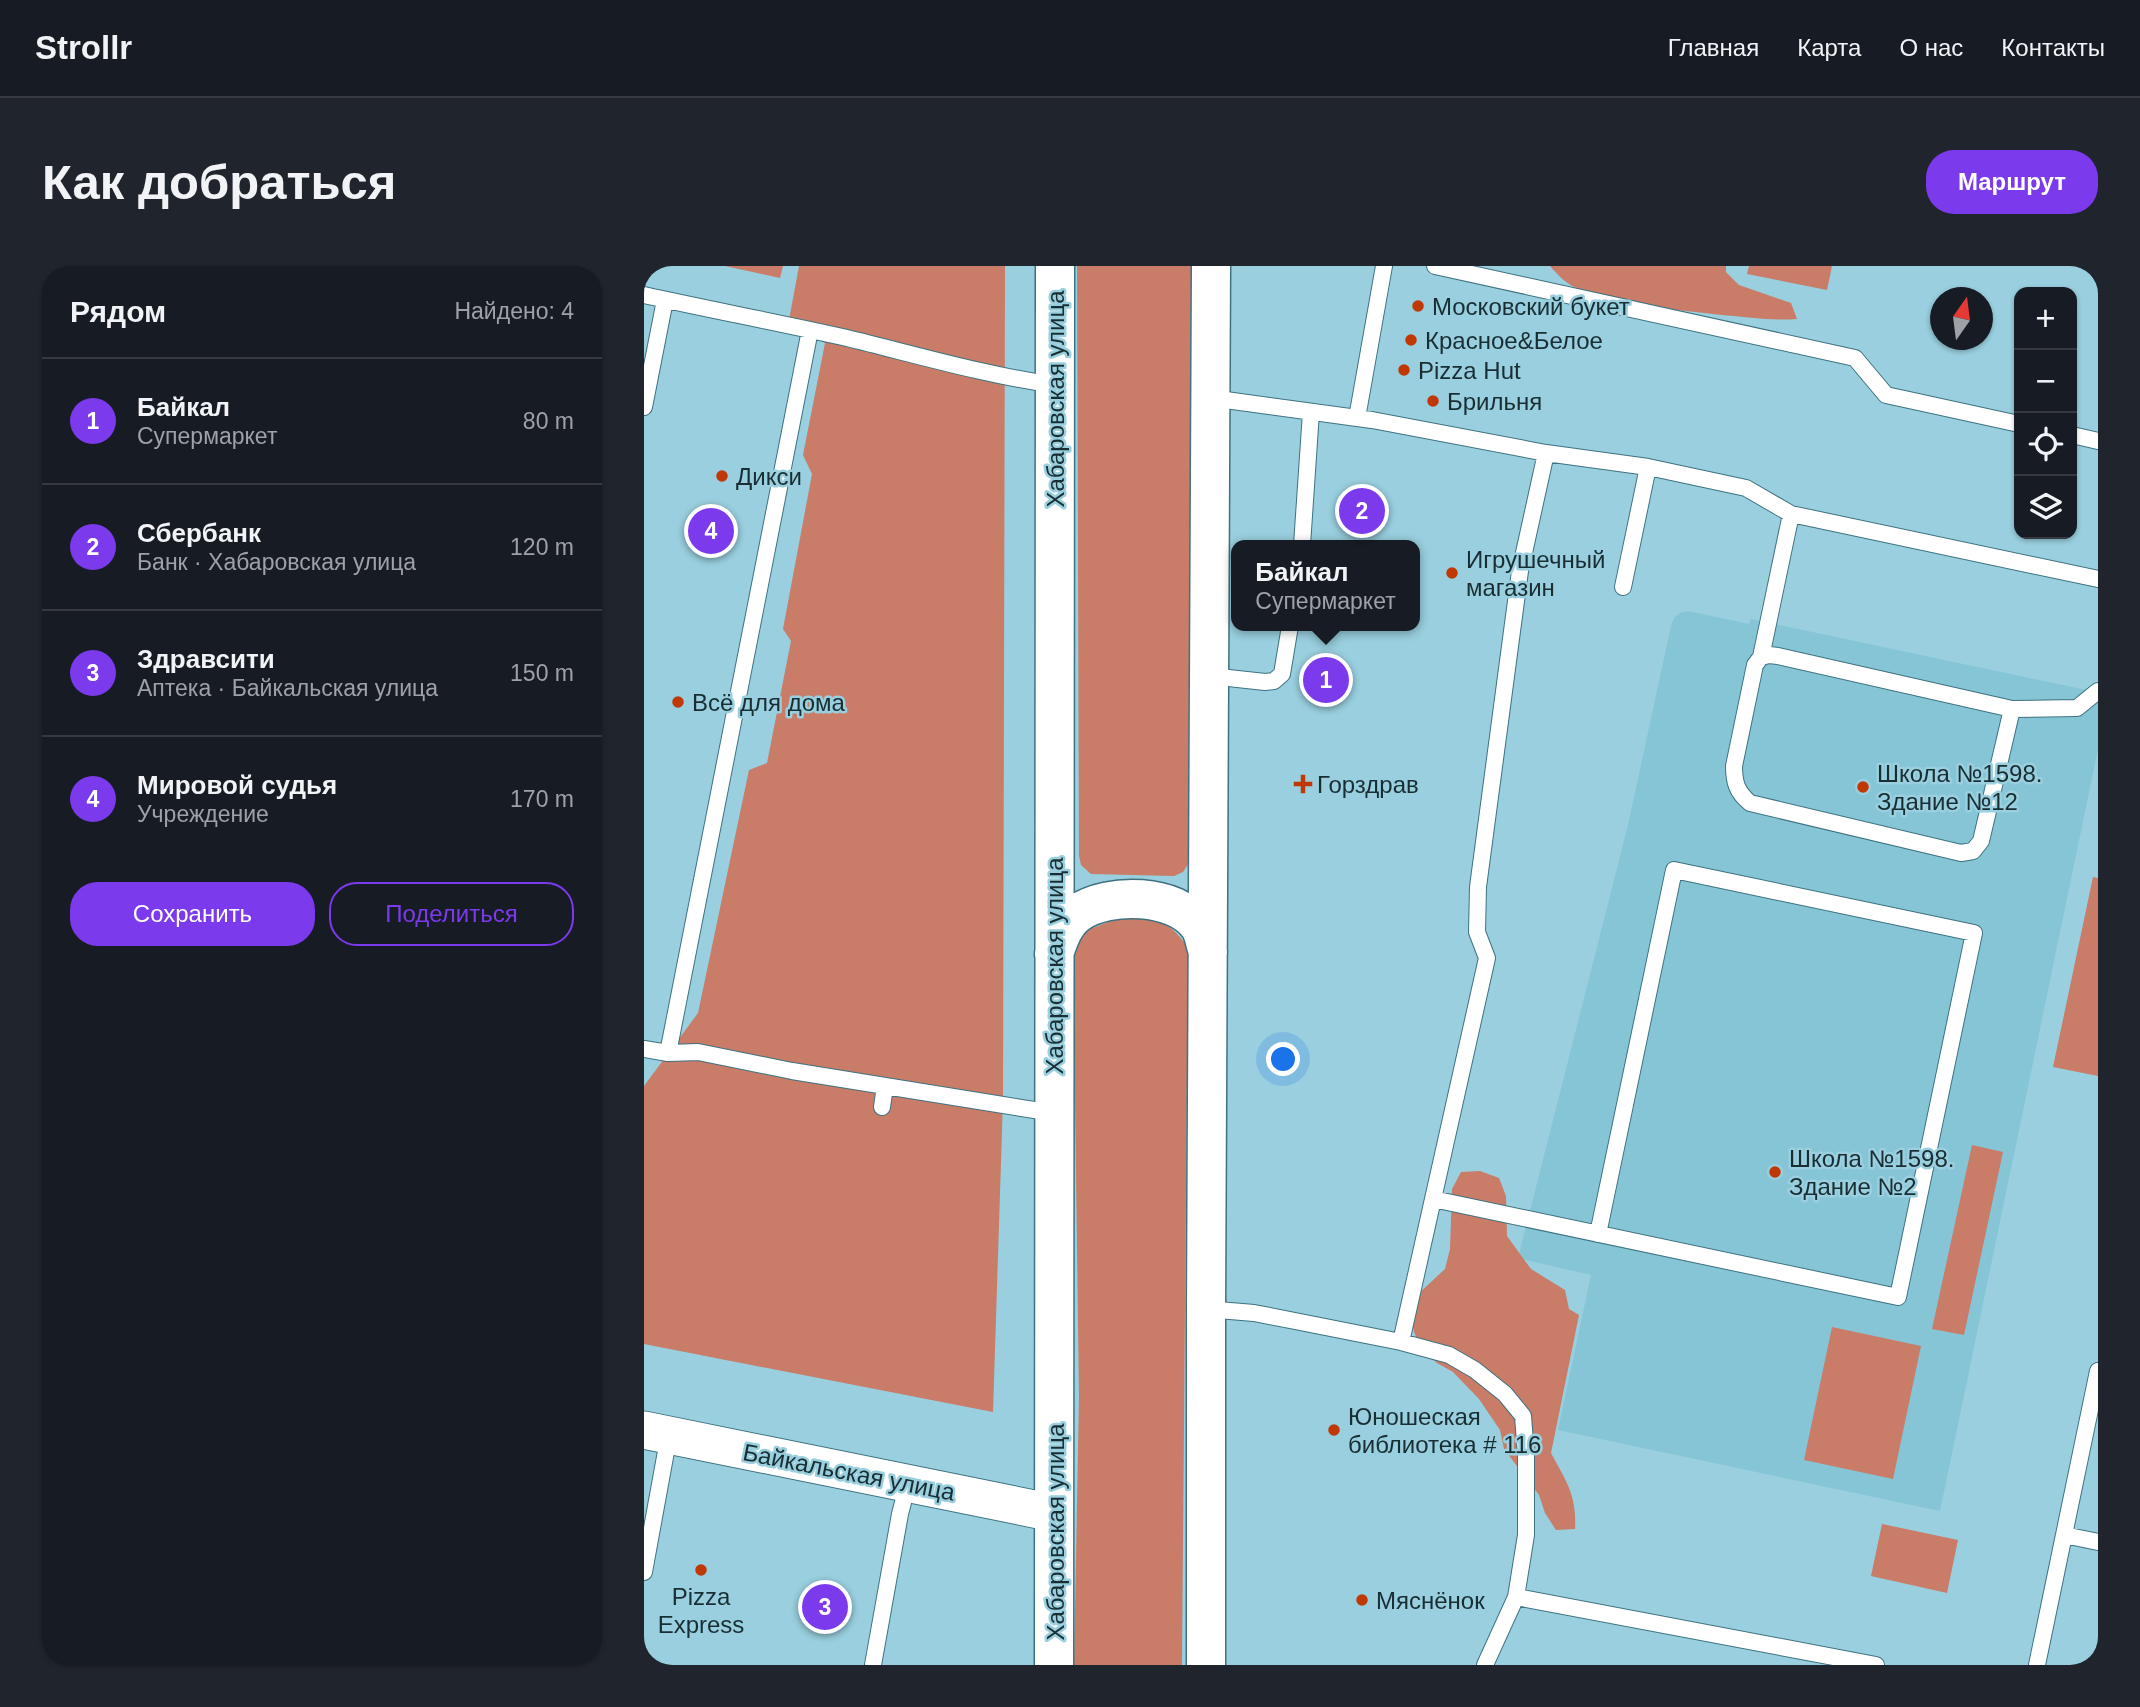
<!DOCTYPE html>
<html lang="ru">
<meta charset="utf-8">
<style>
:root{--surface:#171b24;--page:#20242c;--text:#f1f3f6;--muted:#9ea1a6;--line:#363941;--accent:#7c3aed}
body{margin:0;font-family:Arial,sans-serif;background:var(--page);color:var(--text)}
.controls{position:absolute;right:21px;top:21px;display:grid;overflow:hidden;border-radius:14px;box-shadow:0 2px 5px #0004}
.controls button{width:63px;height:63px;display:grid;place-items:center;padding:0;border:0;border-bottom:2px solid var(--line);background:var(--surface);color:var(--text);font:35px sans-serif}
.compass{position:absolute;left:1286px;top:21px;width:63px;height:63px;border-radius:50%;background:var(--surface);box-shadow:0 2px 5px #0004;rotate:14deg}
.you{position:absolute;left:640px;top:794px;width:24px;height:24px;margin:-18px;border:5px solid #fff;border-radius:50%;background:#1a73e8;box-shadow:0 0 0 10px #1a73e833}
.badge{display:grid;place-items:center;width:46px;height:46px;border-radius:50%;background:var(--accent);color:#fff;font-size:23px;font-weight:700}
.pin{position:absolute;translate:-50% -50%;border:4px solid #fff;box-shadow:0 2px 7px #0006}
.popup{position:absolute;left:587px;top:274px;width:189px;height:91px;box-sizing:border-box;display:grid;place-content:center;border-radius:14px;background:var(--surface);filter:drop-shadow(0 2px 5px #0005);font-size:23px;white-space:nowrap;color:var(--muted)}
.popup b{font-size:26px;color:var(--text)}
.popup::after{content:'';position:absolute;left:50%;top:100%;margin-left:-14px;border:14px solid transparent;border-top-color:var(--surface)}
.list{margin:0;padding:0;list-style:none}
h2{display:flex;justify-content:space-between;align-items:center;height:91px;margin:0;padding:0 28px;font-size:30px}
h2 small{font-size:23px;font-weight:400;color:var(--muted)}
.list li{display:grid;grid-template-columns:46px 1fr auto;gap:21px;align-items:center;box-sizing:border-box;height:126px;padding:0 28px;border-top:2px solid var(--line)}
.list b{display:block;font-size:26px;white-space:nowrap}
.list p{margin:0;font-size:23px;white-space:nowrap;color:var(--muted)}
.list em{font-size:23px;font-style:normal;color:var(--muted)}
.actions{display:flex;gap:14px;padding:21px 28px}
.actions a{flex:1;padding:16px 0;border:2px solid var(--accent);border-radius:28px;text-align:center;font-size:24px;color:var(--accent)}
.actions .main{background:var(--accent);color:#fff}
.icon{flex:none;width:38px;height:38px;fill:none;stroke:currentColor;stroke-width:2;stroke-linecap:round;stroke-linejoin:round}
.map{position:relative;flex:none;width:1454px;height:1399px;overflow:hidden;border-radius:28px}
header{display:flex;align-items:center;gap:42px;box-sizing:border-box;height:98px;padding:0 35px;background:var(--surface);border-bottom:2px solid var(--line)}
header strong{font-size:33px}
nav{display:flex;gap:38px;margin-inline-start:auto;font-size:24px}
.intro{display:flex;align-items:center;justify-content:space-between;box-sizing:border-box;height:168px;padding:0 42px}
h1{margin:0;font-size:49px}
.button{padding:18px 32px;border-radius:28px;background:var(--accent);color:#fff;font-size:24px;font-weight:700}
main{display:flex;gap:42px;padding:0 42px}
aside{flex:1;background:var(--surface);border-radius:28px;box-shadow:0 2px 5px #0004}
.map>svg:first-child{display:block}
.built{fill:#85c5d6}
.green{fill:#c97c67}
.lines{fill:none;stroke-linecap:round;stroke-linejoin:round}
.service-casing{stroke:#3e7280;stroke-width:18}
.tertiary-casing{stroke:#3e7280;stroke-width:39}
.secondary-casing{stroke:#3e7280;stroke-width:41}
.service{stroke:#fff;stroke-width:16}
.tertiary{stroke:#fff;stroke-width:37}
.secondary{stroke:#fff;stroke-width:38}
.poi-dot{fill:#c03804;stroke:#99cfde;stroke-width:2.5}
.labels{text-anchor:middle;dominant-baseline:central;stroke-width:5;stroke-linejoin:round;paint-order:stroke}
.poi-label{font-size:24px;fill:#182e33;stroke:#99cfde;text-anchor:start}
.street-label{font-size:24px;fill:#182e33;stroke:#99cfde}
</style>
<header>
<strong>Strollr</strong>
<nav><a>Главная</a><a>Карта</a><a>О нас</a><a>Контакты</a></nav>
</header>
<div class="intro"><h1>Как добраться</h1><a class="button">Маршрут</a></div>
<main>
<aside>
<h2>Рядом<small>Найдено: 4</small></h2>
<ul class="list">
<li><span class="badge">1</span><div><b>Байкал</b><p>Супермаркет</p></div><em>80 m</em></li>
<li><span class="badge">2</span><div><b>Сбербанк</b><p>Банк · Хабаровская улица</p></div><em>120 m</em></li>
<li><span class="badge">3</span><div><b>Здравсити</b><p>Аптека · Байкальская улица</p></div><em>150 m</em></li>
<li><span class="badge">4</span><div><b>Мировой судья</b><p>Учреждение</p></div><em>170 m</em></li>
</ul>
<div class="actions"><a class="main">Сохранить</a><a>Поделиться</a></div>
</aside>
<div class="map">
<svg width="1454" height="1399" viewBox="0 0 1454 1399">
<rect width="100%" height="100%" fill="#99cfde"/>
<path class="built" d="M1044,345L1105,358L1107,353L1447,425L1454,433V483L1296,1245L914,1164L947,1009L874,992L984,559L1027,360L1030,352L1036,347Z"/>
<path class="green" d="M81,0H139L136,12Z
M155,0H361L359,833L349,1146L0,1078V820L54,747L105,504L123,497L147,375L139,363L168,208L159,189L181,77L145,54Z
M433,0H547L545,597L539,606L530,610L447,608L437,599L435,590Z
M906,0H1082V6L1095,19L1147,37L1153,53C1128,55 1103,51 1078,49C1031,44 980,39 935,23C923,19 914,9 906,0Z
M1105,0H1188L1183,24L1103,8Z
M1449,611L1454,612V810L1409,801Z
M480,650C516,655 521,651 544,681L538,1399H430L435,1131L429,683L430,675L446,663Z
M1328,879L1359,886L1320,1069L1288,1063Z
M836,905L855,912L862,930L863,970L887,1003L921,1024L925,1043L935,1049L907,1187C922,1215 933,1229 931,1263L912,1264L901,1247L895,1229L860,1183L856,1164L835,1133L809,1106L793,1097L778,1084L770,1066L766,1047L773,1029L801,1003L806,983L808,923L817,906Z
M1188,1061L1277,1080L1249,1213L1160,1194Z
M1238,1258L1314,1274L1303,1327L1227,1310Z"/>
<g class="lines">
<g class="service-casing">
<path id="service" d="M791,0L1211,92L1242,129L1375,158
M0,29C68,44 136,57 203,72C273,89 341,109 411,119
M567,132L728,154L902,187L876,305L834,621L833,666L843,692L757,1076
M0,141L21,34
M713,152L740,0
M1428,169L1454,175
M902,187L1004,201L1102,222L1147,248
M658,279L667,146
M979,321L1004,201
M1117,391L1125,389L1134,390L1368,443L1337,575L1329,585L1317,587L1106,537C1093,526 1090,517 1090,500L1111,399L1117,391L1147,248L1454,313
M566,410L621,416L630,415L638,408L646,360
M1368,443L1433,442L1454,425
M0,783L24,787L54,786L148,805L409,847
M24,787L166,64
M238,841L241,820
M789,933L1254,1031L1330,667L1030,604L954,968
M562,1043L610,1047L651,1055L757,1076L805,1089L831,1104L861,1128L879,1150L882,1189V1269L872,1331L1232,1399
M1420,1269L1454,1276
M0,1306L25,1169
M229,1399L256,1248L264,1217
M841,1399L872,1331
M1393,1399L1454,1105"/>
</g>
<g class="tertiary-casing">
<path id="tertiary" d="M0,1164L410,1247"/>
</g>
<g class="secondary-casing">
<path id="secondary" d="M410,688C415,673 420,657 434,647C465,626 532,627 555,660C560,667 561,679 564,686
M410,1399L411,0
M562,1399V1043L567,0"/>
</g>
<use href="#service" class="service"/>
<use href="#tertiary" class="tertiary"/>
<use href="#secondary" class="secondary"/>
</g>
<g class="poi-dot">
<circle cx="774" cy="40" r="7"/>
<circle cx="767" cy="74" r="7"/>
<circle cx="760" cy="104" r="7"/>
<circle cx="789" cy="135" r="7"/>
<circle cx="78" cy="210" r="7"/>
<circle cx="808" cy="307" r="7"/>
<circle cx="34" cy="436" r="7"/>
<path d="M655.5 507.5h7v7h7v7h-7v7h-7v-7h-7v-7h7z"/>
<circle cx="1219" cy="521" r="7"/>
<circle cx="1131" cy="906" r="7"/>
<circle cx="690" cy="1164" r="7"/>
<circle cx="57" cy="1304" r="7"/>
<circle cx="718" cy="1334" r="7"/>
</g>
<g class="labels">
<g class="poi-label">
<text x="788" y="40">Московский букет</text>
<text x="781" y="74">Красное&amp;Белое</text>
<text x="774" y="104">Pizza Hut</text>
<text x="803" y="135">Брильня</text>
<text x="92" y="210">Дикси</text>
<text x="822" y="293">Игрушечный<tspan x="822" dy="28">магазин</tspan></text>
<text x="48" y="436">Всё для дома</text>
<text x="1233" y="507">Школа №1598.<tspan x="1233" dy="28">Здание №12</tspan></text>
<text x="673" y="518">Горздрав</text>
<text x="1145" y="892">Школа №1598.<tspan x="1145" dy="28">Здание №2</tspan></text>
<text x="704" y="1150">Юношеская<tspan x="704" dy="28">библиотека # 116</tspan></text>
<text x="57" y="1330" text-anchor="middle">Pizza<tspan x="57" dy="28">Express</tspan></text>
<text x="732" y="1334">Мяснёнок</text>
</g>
<g class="street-label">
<text transform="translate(411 133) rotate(-90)">Хабаровская улица</text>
<text transform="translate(410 700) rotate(-90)">Хабаровская улица</text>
<text transform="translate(205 1206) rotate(11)">Байкальская улица</text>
<text transform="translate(411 1266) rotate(-90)">Хабаровская улица</text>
</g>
</g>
</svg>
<div class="controls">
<button>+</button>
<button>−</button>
<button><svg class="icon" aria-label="locate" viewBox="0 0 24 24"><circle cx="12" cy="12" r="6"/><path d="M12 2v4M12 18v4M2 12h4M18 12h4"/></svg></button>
<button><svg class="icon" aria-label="layers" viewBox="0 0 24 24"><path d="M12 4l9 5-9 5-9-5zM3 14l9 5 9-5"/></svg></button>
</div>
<svg class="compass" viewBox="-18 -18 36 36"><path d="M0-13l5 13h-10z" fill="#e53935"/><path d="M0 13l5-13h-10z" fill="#9ea1a6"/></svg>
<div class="you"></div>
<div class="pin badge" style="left:682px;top:414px">1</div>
<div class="popup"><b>Байкал</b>Супермаркет</div>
<div class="pin badge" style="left:718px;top:245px">2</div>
<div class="pin badge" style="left:181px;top:1341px">3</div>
<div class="pin badge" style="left:67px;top:265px">4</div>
</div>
</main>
